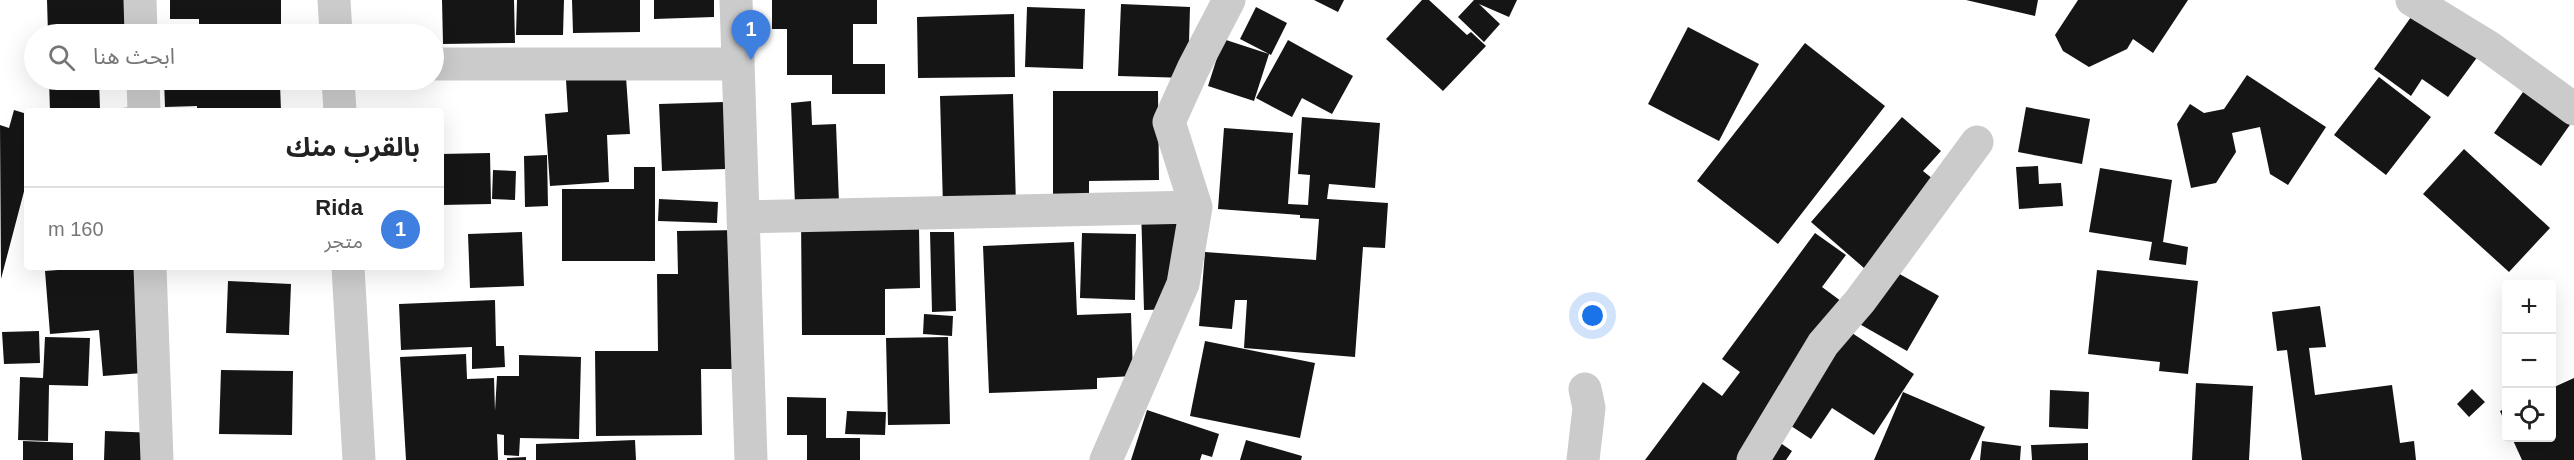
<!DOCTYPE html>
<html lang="ar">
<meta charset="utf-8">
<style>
:root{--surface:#fff;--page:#f2f2f2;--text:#222;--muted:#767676;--line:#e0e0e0;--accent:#d93b59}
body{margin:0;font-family:Arial,"Noto Sans Arabic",sans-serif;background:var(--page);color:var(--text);direction:rtl}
.controls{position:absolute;right:18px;bottom:18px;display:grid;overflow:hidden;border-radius:6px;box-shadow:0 6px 24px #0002}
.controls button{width:54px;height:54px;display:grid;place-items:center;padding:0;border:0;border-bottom:2px solid var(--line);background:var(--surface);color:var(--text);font:30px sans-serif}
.you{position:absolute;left:1593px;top:316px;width:21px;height:21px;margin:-15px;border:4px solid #fff;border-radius:50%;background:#1a73e8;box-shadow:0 0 0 9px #1a73e833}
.badge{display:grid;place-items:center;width:39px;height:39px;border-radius:50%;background:var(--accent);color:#fff;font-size:20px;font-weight:700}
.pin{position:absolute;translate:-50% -50px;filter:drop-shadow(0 2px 3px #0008)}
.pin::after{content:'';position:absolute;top:32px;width:21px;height:18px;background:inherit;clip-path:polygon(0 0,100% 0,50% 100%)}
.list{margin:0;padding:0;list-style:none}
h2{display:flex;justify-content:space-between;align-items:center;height:78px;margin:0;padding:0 24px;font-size:26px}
h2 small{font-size:20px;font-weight:400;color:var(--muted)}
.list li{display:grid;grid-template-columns:39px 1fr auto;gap:18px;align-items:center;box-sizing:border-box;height:84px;padding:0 24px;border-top:2px solid var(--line)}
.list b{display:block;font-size:22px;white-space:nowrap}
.list p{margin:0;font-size:20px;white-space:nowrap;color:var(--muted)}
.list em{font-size:20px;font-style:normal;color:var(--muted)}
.icon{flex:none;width:33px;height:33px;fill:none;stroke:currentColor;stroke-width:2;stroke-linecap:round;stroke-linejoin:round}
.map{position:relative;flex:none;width:2574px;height:460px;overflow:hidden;direction:ltr}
.search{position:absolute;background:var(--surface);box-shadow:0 6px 24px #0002;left:24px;top:24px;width:420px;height:66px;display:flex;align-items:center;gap:15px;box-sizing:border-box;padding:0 21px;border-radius:33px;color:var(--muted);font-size:22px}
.panel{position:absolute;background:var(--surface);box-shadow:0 6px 24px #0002;left:24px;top:108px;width:420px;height:162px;border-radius:6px;direction:rtl}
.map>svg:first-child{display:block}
.building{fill:#151515}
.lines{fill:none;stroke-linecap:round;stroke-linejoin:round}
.minor{stroke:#cbcbcb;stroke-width:33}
</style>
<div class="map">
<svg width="2574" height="460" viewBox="0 0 2574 460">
<rect width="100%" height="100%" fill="#fff"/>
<path class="building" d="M47,0H142L143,34H48Z
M170,0H281V34H199V19H170Z
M442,0H514L515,43L443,44Z
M517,0H564L563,35H516Z
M572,0H640V32L573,33Z
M654,0H714V17L654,19Z
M772,0H877V24H853V64H885V94H832V75H787V29H772Z
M1314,0H1344L1338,12Z
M1422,0H1429L1467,35L1471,32L1486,46L1443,91L1386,39Z
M1474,0H1517L1509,17L1479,4L1500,24L1484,42L1458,17Z
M1966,0H2038L2035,16Z
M2078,0H2188L2153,53L2133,39L2127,49L2089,67L2063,51L2055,35Z
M2421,3L2484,48L2448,97L2422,79L2411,96L2374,69Z
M1121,4L1190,7L1188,78L1118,76Z
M1027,7L1085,9L1083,69L1025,67Z
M1256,7L1287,23L1271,55L1240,39Z
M1014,14L1015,77L918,78L917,17Z
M1688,27L1759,64L1719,141L1648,104Z
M1223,39L1269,54L1254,101L1208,86Z
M1288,40L1353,76L1332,114L1302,98L1292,117L1256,98Z
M1805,43L1885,106L1778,244L1697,181Z
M2247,75L2326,127L2288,185L2270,174L2260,127L2232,133L2236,152L2216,183L2191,188L2177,124L2190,104L2204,113L2224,109Z
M626,77L630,134L607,135L609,182L550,186L545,114L568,112L566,80Z
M2379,77L2431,117L2386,175L2334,135Z
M49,80H99L100,109L145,107V111H50Z
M164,80H229V86L280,84L281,111H197V106L165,107Z
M2528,85L2574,119L2541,166L2494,133Z
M1053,91H1158L1159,180L1089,181V210H1053Z
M1013,94L1016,206L943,207L940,96Z
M811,101L812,125L836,124L839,203L795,205L791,103Z
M724,102L726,169L662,171L659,104Z
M2026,107L2090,119L2082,164L2018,152Z
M14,110L27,114V180L1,279L0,125L9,128Z
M1302,117L1380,123L1375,188L1329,184L1327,199L1388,203L1385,248L1363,247L1355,357L1244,348L1247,300H1235L1232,329L1199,326L1205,252L1316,260L1319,219L1300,218V215L1218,209L1224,128L1293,133L1288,204L1308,205L1310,175L1298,174Z
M1902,117L1941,151L1923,171L1938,183L1864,268L1811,222Z
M2464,149L2550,228L2509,272L2423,194Z
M490,153L491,204L441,205V154Z
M547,155L548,206L525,207L524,156Z
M2038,166L2039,184L2061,183L2063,206L2019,209L2016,167Z
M634,167H655V261H562V189H634Z
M2100,168L2172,180L2163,242L2188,247L2186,265L2149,260L2152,242L2089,232Z
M493,170L516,171L515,200L492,199Z
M659,199L718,202L717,223L658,221Z
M1177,206L1180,309L1144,310L1141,207Z
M801,216L919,228L920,288L885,289V335H802Z
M740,230L742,369H701L702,435L596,436L595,351H658L657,274H678L677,231Z
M522,232L524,286L470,288L468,234Z
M930,232H954L956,311L932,312Z
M1082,233L1136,234L1135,300L1080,298Z
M1815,233L1846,255L1822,287L1853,310L1743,460H1645L1703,382L1722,396L1740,372L1722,359Z
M1074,242L1077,315L1131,313L1133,376L1097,378V389L989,393L983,246Z
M97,267H145L156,372L103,376L99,330L50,334L45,271Z
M1887,267L1939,296L1907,351L1856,322Z
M2097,270L2198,281L2188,374L2159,371L2160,362L2088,354Z
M228,281L291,284L289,335L226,333Z
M495,300L496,346H504L505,367L472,369V347L401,350L399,304Z
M2320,306L2326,347L2309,348L2315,395L2392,385L2400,443L2414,441L2416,460H2302L2287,350L2277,351L2272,312Z
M924,314L953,316L952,336L923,334Z
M39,331L40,363L4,364L2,332Z
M1849,331L1914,374L1874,435L1832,408L1811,439L1788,424Z
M45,337L90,338L88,386L49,385L48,441L18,440L20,377L43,378Z
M948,337L950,424L888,425L886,338Z
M1205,341L1315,363L1300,438L1190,416Z
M466,354L467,379L494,378L495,411L497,376H519V355L581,357L579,439L520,438L519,456L504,455V435L497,434L498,460H406L400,357Z
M221,370L293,371L292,435L219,434Z
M2574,378V460H2522L2512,438H2552V388Z
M2196,383L2253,386L2249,460H2192Z
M2472,389L2485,402L2469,417L2457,404Z
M2050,390L2089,392L2088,429L2049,427Z
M1903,392L1985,427L1970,460H1874Z
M787,397L826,398V438H860V460H807V435H787Z
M2506,408V425L2500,411Z
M1147,410L1219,434L1212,457L1202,454L1200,460H1131Z
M847,411L886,412L885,435L845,434Z
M105,431L157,433L156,460H104Z
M635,440L636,460H536V444Z
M1246,440L1302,456L1301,460H1240Z
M23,441L73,443V460H23Z
M1982,441L2021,446L2020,460H1980Z
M1779,442L1792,451L1786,460H1765Z
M2088,443V460H2032L2031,445Z
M526,457V460H507V458Z"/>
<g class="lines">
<path class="minor" d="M140,0L141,34
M334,0L336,34
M736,0L751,460
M2412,0L2489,47L2574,109
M434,64H738
M143,80L144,111
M338,80L340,111
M743,217L1196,207
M150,267L157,460
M348,267L359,460
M1106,460L1183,284L1196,207L1169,122L1193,69L1229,0
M1583,460L1589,408L1585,389
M1753,460L1823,344L1860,301L1977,142"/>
</g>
</svg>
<div class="controls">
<button>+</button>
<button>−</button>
<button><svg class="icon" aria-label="locate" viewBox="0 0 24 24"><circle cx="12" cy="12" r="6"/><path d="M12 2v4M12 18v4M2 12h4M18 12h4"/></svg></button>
</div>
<div class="you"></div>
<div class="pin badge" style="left:751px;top:60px;background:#3f7fe0">1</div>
<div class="search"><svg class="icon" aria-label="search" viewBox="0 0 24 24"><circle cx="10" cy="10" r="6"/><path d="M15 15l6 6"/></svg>ابحث هنا</div>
<section class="panel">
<h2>بالقرب منك<small></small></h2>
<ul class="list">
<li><span class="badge" style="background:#3f7fe0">1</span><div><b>Rida</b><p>متجر</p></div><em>160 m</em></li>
</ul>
</section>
</div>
